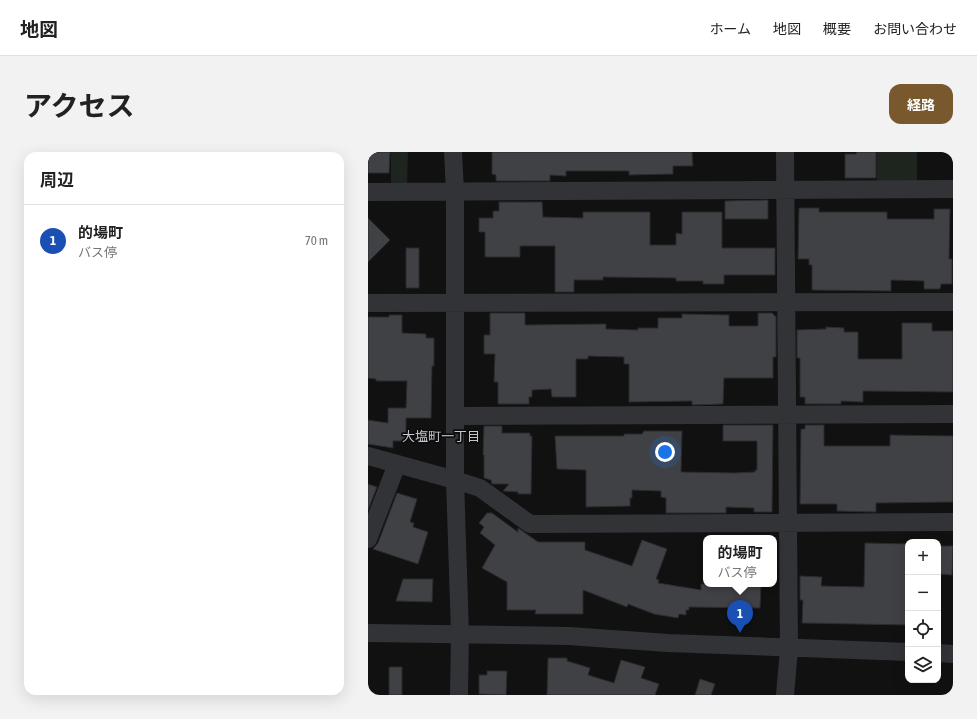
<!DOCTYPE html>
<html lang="ja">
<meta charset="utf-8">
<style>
:root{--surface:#fff;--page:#f2f2f2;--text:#222;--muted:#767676;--line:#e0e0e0;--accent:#78582c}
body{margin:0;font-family:"Asap Condensed","Noto Sans JP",sans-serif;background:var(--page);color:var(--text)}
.controls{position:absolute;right:12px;bottom:12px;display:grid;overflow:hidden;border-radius:8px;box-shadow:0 4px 16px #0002}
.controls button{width:36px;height:36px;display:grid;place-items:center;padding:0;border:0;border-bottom:1px solid var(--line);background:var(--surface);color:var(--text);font:20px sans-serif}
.you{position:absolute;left:297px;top:300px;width:14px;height:14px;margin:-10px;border:3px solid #fff;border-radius:50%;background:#1a73e8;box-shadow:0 0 0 6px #1a73e833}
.badge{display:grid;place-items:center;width:26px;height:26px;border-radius:50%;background:var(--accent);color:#fff;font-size:13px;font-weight:700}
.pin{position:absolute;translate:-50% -33px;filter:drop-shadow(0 1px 2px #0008)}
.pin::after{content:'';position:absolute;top:21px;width:14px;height:12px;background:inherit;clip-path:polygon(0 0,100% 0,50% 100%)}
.popup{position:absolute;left:335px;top:383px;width:74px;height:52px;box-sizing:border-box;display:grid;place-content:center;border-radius:8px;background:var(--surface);filter:drop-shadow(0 1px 3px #0005);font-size:13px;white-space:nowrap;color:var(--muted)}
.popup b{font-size:15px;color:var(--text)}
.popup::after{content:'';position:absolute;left:50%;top:100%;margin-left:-8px;border:8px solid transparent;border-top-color:var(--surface)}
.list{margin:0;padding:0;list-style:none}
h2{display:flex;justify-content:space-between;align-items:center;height:52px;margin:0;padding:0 16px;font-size:17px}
h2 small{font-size:13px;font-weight:400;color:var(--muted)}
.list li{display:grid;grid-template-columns:26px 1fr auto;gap:12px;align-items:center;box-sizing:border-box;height:72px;padding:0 16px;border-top:1px solid var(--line)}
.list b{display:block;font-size:15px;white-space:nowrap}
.list p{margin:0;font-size:13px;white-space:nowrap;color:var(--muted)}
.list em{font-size:13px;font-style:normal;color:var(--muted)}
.icon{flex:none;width:22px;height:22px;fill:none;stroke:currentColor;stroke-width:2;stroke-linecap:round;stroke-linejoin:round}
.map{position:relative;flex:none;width:585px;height:543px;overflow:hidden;border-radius:12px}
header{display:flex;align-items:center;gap:24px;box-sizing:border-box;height:56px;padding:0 20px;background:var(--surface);border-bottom:1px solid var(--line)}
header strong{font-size:19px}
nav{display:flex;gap:22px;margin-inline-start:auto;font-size:14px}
.intro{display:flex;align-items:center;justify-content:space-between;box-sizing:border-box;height:96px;padding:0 24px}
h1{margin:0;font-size:28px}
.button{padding:10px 18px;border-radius:12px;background:var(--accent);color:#fff;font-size:14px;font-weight:700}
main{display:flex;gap:24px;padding:0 24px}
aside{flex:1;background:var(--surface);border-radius:12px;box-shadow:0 4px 16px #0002}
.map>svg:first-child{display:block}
.green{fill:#1e251e}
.building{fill:#404145;stroke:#2b2b2e}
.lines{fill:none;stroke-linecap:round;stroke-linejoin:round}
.minor{stroke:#323337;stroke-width:18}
.labels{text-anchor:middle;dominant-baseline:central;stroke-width:3.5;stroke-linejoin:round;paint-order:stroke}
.neighbourhood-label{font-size:13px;fill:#c4c8ce;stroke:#0c0c0d}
</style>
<header>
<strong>地図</strong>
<nav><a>ホーム</a><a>地図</a><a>概要</a><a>お問い合わせ</a></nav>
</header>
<div class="intro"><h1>アクセス</h1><a class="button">経路</a></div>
<main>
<aside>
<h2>周辺<small></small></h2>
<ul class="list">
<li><span class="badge" style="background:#1a4fb4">1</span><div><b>的場町</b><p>バス停</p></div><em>70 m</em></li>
</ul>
</aside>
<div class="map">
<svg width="585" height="543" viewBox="0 0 585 543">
<rect width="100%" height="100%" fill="#111112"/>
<path class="green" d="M23,0H40L39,32H23Z
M509,0H549V30H509Z"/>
<path class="building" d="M0,0H22L21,21H0Z
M124,0H324L325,14H305V22L261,23V19H198V24L182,23V29H128V23L124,22Z
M489,0H508V26H477V2H488Z
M400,48V67H357V49Z
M131,50H174L175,65L215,66V60H282V93H308V81L314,82V60H354V96H407V123H356V132H335V129H308V126L235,125V128H206V140H187V94H152V105H117V80H111V66H125V59H131Z
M431,56H451V60H519V67H566V57H582L581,107H584V132H573L572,137H556V129L523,128V139L444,138V113H441V107H430Z
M0,66L22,88L0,110Z
M38,96H51V136H38Z
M122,161H157V173L238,172V177L270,178V176H290V166H314V162L361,163V174H390V161H404L408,165V205H405V226H356L355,252L324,253V249L261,250V212H256V205L220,204V207H208V245H184L183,237L164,238V245H161V252H130V230H126L127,202H116V183H122Z
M21,163H34V181L58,182V186H66V214H64L63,266H38V289H25V296L0,292V268L20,271V256H38L39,229H8V227L0,226V165H21Z
M534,171H564V179H585V240L495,239V250L473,249V252H437V245H432V206H429V178L458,177V175L476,176V180H490V207H534Z
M355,273H405L404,360H386V356L358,355V361H298V346L293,345V339L264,338V346H262V354L218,355V318L189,317L187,284H256V282H274L276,279H314L313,320L367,321L387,320V318H389V289H355Z
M437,273H456V294H522V283L585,284V350L508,351V360L469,359V352H432L433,277H437Z
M116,274H134V281H162V284H164L163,342H150V340L135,339L141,332H124L123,328L116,326V303H115Z
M0,332L9,335L0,358Z
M29,341L49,347L42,370L46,371L45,375L60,380L50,412L5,397L10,391Z
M119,361H124L150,380V376L170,390H217V398L264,414L274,388L299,397L288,427L291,428L290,431L333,438V432H393L392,456L321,455V458H318V463L311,462L310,466L286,462L260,452L259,455L215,438V462H167L168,458H139V430L114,416L127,393L112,381L116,375L111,371Z
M497,391L540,392V473L434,471L435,448H432V424L454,425L453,434L496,435Z
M570,394H585L584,423L570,422Z
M35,427H65L64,450L28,449Z
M180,506H199V509L222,516L220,523L246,531L253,508L277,515L273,526L291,532L287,543H179Z
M21,515H34V543H21Z
M119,519H139L138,543L111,542V523H119Z
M332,527L347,532L343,543H327Z"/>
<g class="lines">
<path class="minor" d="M85,0L87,39V328L92,482L91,543
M0,40L585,37
M0,151L585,150
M87,264L585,262
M0,304L87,328L112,336L162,372L585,370
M0,387L29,312
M0,481L201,484L300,491L540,500
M570,501L585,502
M417,543L421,497L417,0"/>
</g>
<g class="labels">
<g class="neighbourhood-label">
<text x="73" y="284">大塩町一丁目</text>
</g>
</g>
</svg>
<div class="controls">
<button>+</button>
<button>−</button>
<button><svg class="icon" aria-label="locate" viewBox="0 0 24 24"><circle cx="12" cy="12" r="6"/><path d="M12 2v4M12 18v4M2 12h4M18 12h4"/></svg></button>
<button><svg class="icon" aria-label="layers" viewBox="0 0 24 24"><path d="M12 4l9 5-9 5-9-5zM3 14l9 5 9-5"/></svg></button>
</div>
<div class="you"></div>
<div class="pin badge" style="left:372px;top:481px;background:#1a4fb4">1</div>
<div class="popup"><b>的場町</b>バス停</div>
</div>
</main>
